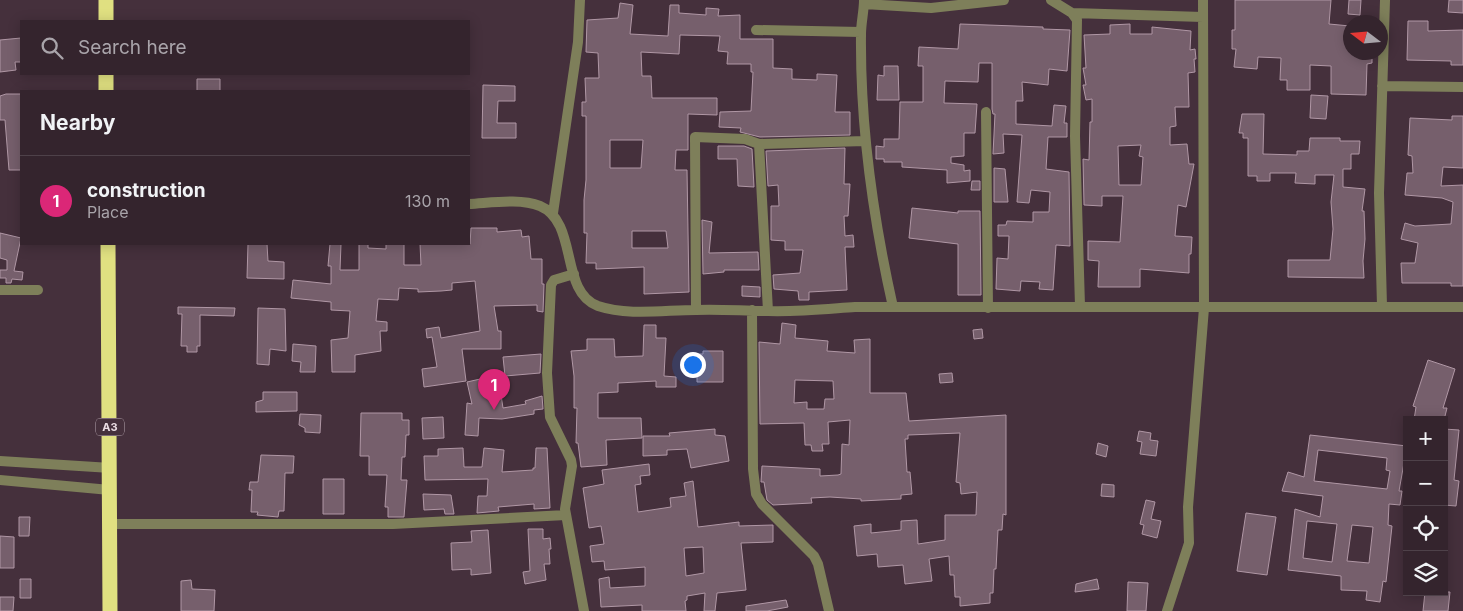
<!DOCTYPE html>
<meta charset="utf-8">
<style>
:root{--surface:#34242d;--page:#3c2c35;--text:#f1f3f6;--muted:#a9a4aa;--line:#4e4149;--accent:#db2777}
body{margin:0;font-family:Inter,sans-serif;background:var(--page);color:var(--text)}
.controls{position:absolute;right:15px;bottom:15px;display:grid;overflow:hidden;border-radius:0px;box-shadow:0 2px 12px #0003}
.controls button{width:45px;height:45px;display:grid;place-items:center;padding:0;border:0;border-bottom:1px solid var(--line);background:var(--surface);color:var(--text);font:25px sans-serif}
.compass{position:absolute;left:1343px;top:15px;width:45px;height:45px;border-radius:50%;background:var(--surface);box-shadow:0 2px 12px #0003;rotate:286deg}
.you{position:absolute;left:692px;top:364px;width:18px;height:18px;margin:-12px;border:4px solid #fff;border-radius:50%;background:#1a73e8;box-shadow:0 0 0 8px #1a73e833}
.badge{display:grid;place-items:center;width:32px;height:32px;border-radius:50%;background:var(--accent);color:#fff;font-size:16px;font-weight:700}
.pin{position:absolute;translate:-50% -41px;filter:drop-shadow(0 1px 2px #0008)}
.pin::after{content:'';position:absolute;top:26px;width:18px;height:15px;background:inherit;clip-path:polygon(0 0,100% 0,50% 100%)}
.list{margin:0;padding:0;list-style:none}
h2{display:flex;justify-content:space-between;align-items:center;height:65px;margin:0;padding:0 20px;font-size:21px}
h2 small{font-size:16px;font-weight:400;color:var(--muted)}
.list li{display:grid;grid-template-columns:32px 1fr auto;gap:15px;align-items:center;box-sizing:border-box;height:90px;padding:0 20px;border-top:1px solid var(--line)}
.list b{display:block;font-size:19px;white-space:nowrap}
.list p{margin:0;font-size:16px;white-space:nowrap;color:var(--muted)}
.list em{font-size:16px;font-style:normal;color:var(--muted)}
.icon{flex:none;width:28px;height:28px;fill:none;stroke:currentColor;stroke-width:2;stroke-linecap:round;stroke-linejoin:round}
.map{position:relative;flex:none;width:1463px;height:611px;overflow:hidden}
.search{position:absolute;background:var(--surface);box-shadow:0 2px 12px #0003;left:20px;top:20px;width:450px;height:55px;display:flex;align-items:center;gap:12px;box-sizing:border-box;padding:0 18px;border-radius:0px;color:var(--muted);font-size:19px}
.panel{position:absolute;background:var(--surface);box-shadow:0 2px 12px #0003;left:20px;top:90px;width:450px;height:155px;border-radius:0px}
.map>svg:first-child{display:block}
.building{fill:#765f6c;stroke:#b097a5;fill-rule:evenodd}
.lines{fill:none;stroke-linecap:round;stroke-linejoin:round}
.street{stroke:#7e7f5a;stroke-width:10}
.highway{stroke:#e0e081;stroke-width:15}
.labels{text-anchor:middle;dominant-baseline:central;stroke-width:4.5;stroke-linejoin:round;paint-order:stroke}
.shield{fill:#45303c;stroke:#b9a9b2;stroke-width:1}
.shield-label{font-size:11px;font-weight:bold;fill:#ebdde4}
</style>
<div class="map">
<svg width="1463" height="611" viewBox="0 0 1463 611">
<rect width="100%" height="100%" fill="#45303c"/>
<path class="building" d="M1235,0H1331L1329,24L1350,26V52H1372V63L1367,64L1366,95L1331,94V66L1310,65V90H1287V80H1280L1281,58L1258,57L1257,69L1234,67L1236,49H1232V30H1235Z
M1349,0H1361L1360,15L1348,14Z
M1449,0H1463V13L1448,12Z
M620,3L633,5L630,34L668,36L670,5H679V13L706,15V8L719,9L718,16L740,15V39H773V68L792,69V79L817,80V74L837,75L835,112H850V135L760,137L740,132L741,128L719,127L720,112L751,111L753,72H751V64H727L728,52L718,51L720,36L680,35L679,54L641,52L642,76H651L652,98H717V115L688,114V150H676L675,170H687L689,292L644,294V267L596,269V263H586L587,233H584V200L586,180V116H582V102H586L585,78H599L598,53L586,52L587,20L618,18ZM610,140H643L641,168H610ZM632,231H666L668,248H632Z
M1408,21H1428V31L1463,30V65H1451V61L1407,60Z
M960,24L1043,27V29L1070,30L1067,71L1049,69L1048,85L1022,82L1023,101H1016V124L1052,126L1054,105L1066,106L1064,123H1067V137H1048L1046,169L1069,172L1070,246L1056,245L1053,290L1039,289L1040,282L1021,281L1020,291L996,289L997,258L1008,259L1009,236H998V225H1006L1007,221L1033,222V212H1049L1050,192L1031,190L1029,203L1017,202L1022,135L1003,134L1004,153L993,154L995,114H993L992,109V63H979L978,82L945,81L944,103L977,104L975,133H964V156L951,157V163L964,165V171L970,170V181L947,183V170L902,167V162H884V159H876V146L884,147V139H899L900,102H923V66H918L919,47L958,49Z
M1130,24V34H1152V27L1191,31L1190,50L1195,49L1196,59H1194L1195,72L1188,73L1189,107H1175L1176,126L1170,127V145L1187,144L1189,164H1194L1186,207L1178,205L1175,236L1192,237L1191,254H1189V273L1140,269V287H1098L1099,261L1088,260V241L1120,242L1123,196H1102V206L1084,205L1083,159L1089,160L1090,122H1092V99L1086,100L1083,85H1086L1083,68H1086L1084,35L1110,34V25ZM1141,145L1139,156L1143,157L1141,185H1119L1118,146Z
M21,38V62H15L16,70L0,72V40Z
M884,66H898L899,100H877L878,75L884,76Z
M197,79H220V91H197Z
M483,85L515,86V101H498L497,123H516V138H482Z
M6,94H21V170H9L5,120H0V96Z
M1311,95L1328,96L1326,119L1310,118Z
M1242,114H1264L1263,154L1297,155V151H1309L1310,138H1340V141H1360L1359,154H1351V169H1343V187L1365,189L1362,211H1364L1365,239L1363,261L1364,278L1288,277V260H1330L1333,229L1331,202L1334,175H1315V184L1295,183L1296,173H1270V181H1257V176H1248V138H1243V133H1239Z
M1452,116H1463V168L1443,167L1441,186L1463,185V286H1451V283H1402L1401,263H1415L1418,243L1401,239L1405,223L1415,226L1451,224L1453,202L1442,198L1405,195L1407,173H1413L1412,156L1408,155L1410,118L1452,120Z
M718,146H744L752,149L754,187L738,186L737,159H718Z
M845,148L844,184H850L848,216H844L845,236L853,235L854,247H845L847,290L809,292V300H799L798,291L774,289L773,275L800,273L803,250H785V241L771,240V206H779L778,185L768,186L766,151Z
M994,168L1005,169L1008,202H994Z
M972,181H980V190H971Z
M912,208L958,213V211H980L981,295H958V244L909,238Z
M702,220L712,222L709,253L758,252L759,270H724V272L703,274Z
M471,228H497V232L521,230L522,237L529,236L531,259H542V284H544L543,312L537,311V305L494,306L498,331H501V349H462L466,381L424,387L422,369L437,367L432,337L427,338L426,329L439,327L441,338L480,331L475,281L452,283V290L441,291L418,292V289L399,288L398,300L378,299L376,321L387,322V331H380L381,351L355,355V372H332L331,340L348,338L350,311L331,310V302L291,298L293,280L331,284V266H328L330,244H341L340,270H359V244H368V248L386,249V244H404V265H421L420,244H470Z
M0,233L21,238L14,271L23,272L22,280L12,279L11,283H6V278H0V270H7V260L0,258Z
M248,244H267L268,261L284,262V279L247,278Z
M742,286L760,287V297L742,296Z
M178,307L235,308L234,316L200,315V346H197V352H187V346H181L182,314H178Z
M258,308L285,309L286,351L270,349L269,365L257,364Z
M782,323L796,325L795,338L828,341L827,351L855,353L854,340L870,339V393H906L909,421L1006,415V515L1003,514L1002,530H998L996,569H994L993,593H990V603L960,606V597H955L954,575H950L949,556L929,559L932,581L905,584L903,565L878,567L877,554L857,556L854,526L871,524V533L901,530V521L917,520L918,544L945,540V515H976L977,492L961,494L960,483L956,482L960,433L908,435V439H905L907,472H910L912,494L901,495V499L861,501V499L830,497L811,498L812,503L773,505L767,500L764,482H761L762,466L820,469V476L838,475L841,474L842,444L849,445L850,420L828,422L829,444H822L823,451H812L811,445H805L804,423L760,424L759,342L780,344ZM795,380L833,381L834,399H825L824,409H807V402L794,403Z
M644,325H656V338H666L664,376L676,377V387H656V381L618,383V392L598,393V418H641L642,438L606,440L607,465L581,467L578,443H576L577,408H574V376L571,351L587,350V339H614L615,357L643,356Z
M982,329L983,338L974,339L973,330Z
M293,344L316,346L315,372H300L301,362L292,361Z
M703,351H723V382H697V354H703Z
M541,354L540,373L505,376L503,357Z
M1428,360L1455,369L1443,408H1447L1444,420H1414L1416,407L1413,406Z
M952,373L953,382L940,383L939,374Z
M498,375L503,408L526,404L525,401L542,396L543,409L534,410V414L502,419L479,418L478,436L465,435L467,403L472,404L467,382Z
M263,392H297V411L256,412V402L263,400Z
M361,413H402V420H409V435H406L405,457H402L401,480H407L404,517H388V507H385L387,475H369V456H360Z
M300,414L321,415L320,433L305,432V428L299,425Z
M443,417L444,438L423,439L422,418Z
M715,429V435L725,436L729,461L691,468L687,449L667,450V455L643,456V436H670L669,433Z
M1444,429L1459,430L1454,480L1459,481L1456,506L1444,505Z
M1139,431L1151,433L1150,440L1158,441L1156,456L1140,454L1142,442L1137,441Z
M1310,435L1407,446L1399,491H1402L1400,505L1389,504L1388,525L1392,526L1386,582L1383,581L1380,602L1366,600L1367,591L1341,590V576L1288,570L1295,509L1320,517L1323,496L1282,491L1288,472L1304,477ZM1318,450L1387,458L1386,470L1390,471L1387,489L1314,481ZM1307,521L1337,524L1332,562L1303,558ZM1352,525L1373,527L1369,563L1347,561Z
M1098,443L1108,446L1106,457L1096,454Z
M463,448L464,467H482L484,448L504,450L502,472L533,470V468H535L536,448H547L550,508L534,509V504L498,507L499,511L477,513L478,496H487L488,479L425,480L424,456H438V449Z
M261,455L294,456L293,473H285L284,511H279L278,517L257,515L258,512H251L252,490H249L250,482H258Z
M649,464L650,475L640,476L641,484L635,485L638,512L671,507L670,498L686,496L684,483L693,481L698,527L739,522V526L773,525V542L741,543L746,590L717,593L715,611H704L705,593L687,596V600L685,601L686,611H642V605L601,607L599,579L609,577L610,588L645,586V567L605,570L604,561L592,562L590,546L604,544L601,526L589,528L583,488L604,484L602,470ZM703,547L704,573L686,576L684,548Z
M323,479H344V514H323Z
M1102,484L1114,485V497L1101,496Z
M423,494L451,495L454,514H445L444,509L424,510Z
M1146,500L1155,502L1151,519L1161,521L1157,538L1142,534L1144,525L1140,524Z
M1246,513L1276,517L1267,575L1237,571Z
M19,517H30L29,536H19Z
M528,529H543V539L550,538L551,549H549L550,564H544L546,580L525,584L523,572L530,571Z
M488,530L491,573L471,575V569L452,570L451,543L472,542L471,531Z
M0,536L14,537V568H0Z
M20,579H31V598H20Z
M1097,579L1099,589L1075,592L1076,584Z
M191,580L192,589L215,590L214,611H181V581Z
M1128,582L1148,583L1146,611H1127Z
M1425,592H1450L1448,611H1423Z
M0,597H14L13,611H0Z
M786,600L788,607L767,611H746V606Z"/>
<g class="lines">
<path class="street" d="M864,0C864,11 861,23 861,34C860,126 873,218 893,307
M1051,0L1072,13L1077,20L1075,136L1080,306
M864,4L931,8L1004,0
M1072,13L1203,17
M756,30L861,32
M1382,86L1463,87
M986,112L988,308
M759,144L768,311
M469,204C490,203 520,198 540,206C579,222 559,292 598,306C628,316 665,310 696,310C720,309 744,311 768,311C797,312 826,309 855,307H1463
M553,213L578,42L580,0
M574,274L554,280L551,285L547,373L550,417L571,460L572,466L565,509L584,611
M0,290H38
M1382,306L1379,193L1385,0
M696,310L695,137L745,139L759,144L865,141
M752,310L753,469L756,494L762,504L814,556L818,564L829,611
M0,461L111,468
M0,480L110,490
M110,524H393L566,515
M1167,611L1189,543L1188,507L1204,308L1203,0"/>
<path class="highway" d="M106,0V21
M106,74V91
M108,244L110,611"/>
</g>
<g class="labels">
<rect class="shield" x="96" y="418.5" width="28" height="17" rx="4"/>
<g class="shield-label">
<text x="110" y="427">A3</text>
</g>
</g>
</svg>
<div class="controls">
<button>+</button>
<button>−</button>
<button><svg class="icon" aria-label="locate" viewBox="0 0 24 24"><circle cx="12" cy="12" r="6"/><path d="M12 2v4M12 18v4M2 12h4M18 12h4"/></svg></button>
<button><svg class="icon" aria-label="layers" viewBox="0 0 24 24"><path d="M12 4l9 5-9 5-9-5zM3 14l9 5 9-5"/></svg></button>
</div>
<svg class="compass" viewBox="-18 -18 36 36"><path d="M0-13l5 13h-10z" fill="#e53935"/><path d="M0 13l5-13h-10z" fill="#a9a4aa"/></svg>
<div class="you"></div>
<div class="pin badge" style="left:494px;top:410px">1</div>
<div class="search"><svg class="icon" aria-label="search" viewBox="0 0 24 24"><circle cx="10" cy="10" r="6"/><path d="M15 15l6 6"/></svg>Search here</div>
<section class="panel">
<h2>Nearby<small></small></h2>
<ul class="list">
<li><span class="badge">1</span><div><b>construction</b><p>Place</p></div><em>130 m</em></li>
</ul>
</section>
</div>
